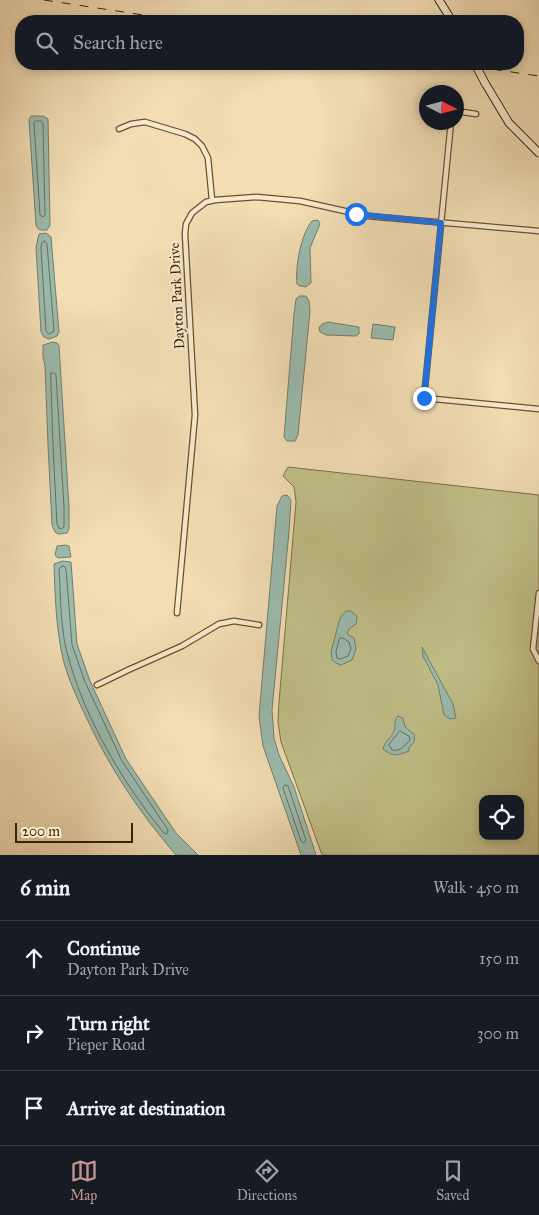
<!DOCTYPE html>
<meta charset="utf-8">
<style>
:root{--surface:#171b24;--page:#20242c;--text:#f1f3f6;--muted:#9ea1a6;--line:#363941;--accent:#c59692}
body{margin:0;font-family:"IM FELL Great Primer",serif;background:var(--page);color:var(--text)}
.controls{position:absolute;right:15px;bottom:15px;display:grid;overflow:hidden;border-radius:10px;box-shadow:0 2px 8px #0003}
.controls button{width:45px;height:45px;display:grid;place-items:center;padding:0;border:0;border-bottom:1px solid var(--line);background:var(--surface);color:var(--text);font:25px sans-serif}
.compass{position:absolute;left:419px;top:85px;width:45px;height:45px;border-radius:50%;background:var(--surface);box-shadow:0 2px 8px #0003;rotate:96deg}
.scale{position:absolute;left:15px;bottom:12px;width:118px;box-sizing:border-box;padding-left:5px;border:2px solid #3c2303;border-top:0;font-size:14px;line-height:18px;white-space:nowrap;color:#3c2303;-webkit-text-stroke:4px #f7e9ce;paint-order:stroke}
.stop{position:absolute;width:15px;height:15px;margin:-11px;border:4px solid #1a73e8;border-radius:50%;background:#fff}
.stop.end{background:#1a73e8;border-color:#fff;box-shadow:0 1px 5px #0008}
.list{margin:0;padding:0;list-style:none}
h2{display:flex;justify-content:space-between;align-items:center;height:65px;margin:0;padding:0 20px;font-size:21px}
h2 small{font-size:16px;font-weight:400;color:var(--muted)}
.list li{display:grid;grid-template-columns:32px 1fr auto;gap:15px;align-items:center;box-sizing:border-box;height:75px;padding:0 20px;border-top:1px solid var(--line)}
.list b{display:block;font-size:19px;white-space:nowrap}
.list p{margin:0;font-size:16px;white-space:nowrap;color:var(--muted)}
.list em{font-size:16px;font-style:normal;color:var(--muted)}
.icon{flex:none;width:28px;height:28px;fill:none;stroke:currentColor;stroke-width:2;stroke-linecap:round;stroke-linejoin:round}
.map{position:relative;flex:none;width:539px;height:855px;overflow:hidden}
.search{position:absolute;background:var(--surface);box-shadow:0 2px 8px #0003;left:15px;right:15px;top:15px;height:55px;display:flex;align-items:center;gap:12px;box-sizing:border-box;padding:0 18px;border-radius:20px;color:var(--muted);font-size:19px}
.sheet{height:290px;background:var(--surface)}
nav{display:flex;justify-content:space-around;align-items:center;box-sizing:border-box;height:70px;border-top:1px solid var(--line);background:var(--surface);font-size:14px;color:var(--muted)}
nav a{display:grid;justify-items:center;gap:2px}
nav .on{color:var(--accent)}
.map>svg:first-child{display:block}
.green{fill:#c1bf88;stroke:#7e7146;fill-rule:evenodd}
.water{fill:#9bbbaf;stroke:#757e6a}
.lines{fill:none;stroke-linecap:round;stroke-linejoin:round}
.shore{stroke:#6c6f59;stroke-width:1}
.street-casing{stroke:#6a522f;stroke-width:7}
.secondary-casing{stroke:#3c2303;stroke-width:9}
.street{stroke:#f7e9ce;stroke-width:4.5}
.secondary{stroke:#f7e9ce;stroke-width:7}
.rail{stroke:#3c2303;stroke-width:1;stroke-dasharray:9 9;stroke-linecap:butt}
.secondary-bridge-casing{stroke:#3c2303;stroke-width:9;stroke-linecap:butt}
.secondary-bridge{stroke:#f7e9ce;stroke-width:7}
.route{stroke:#1a73e8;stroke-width:6}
.labels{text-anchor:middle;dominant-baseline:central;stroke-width:4;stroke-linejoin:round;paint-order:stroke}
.street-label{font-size:14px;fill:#3c2303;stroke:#f7e9ce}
</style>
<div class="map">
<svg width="539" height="855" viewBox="0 0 539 855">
<rect width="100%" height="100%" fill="#f2ddb4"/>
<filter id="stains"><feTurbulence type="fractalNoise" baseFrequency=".004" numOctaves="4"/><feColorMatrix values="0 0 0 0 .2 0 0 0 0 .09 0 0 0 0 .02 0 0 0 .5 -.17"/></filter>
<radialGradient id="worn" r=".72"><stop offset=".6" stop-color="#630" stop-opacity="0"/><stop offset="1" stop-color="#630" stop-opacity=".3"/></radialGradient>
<path class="green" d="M288,467L539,495V855H322L281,742L278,722L279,702L296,502L294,487L283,476ZM483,799H520V836H483Z"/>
<path class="water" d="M31,116H43L48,119L50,225L47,230C41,230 38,231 36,225L29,120Z
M318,220L320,224L310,248L311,283L306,287L300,286L297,284C295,267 301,234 312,221Z
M46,233L51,237L59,332L57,336L49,339L44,337L41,332L36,247L39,234Z
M299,296H306L309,301L310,311L298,435L295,441H287L284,437L294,314L296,299Z
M328,322L359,327V334L356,336L326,335L320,332L319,328L322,324Z
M373,324L395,327L393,340L371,338Z
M53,342L57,343L59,346L69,507V529L67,533L58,534L55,532L52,525L48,445L45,366L43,357V345Z
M287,495L291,500L289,532L272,710L274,738L279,755L294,787L316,855H301L263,746L259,716L277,506L282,496Z
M66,545L69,546L71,557L58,558L55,555L57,546Z
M62,561L71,562L77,644L90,681L126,759L176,833L198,855H176C139,812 111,770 87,719C78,700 68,679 63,659C56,628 55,596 54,564Z
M346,611H351L357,616L356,624L349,629L347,634L354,638L356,649L352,660L341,665L336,663L332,660L331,652L340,618Z
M422,647L453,704L456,718L450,719L444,715L438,685L423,656Z
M398,716L403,718L405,727L414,734C415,741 415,743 409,747V751C397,756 393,757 383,749C385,741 391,738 394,731C396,726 393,721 398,716Z"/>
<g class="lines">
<path class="shore" d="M36,121H41L43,123L45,215L43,217L40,215L34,123Z
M45,241L47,244L54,331L49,334L46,331L41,248L42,243Z
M51,373H54L56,375L64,507V527L61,529L59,528L57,524L53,445Z
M64,566L66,569L72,645L85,682L122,761L168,830L167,834L164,833C124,785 86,720 69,660C60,631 61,599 59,569L61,567Z
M340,638H343L349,642L351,649L348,656L340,659L337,658L336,652Z
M400,731L409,736L410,740C405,745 401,752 392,750L389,745Z
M285,785L288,786L306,840L304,843L301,841L283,788Z"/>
<g class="street-casing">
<path id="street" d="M456,111L476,114
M451,122L424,398L539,409
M119,129L131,124L145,122L185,134L195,139L202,146L208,158L212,200
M539,593L533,649L539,661
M177,613L195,415L185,234L186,224L192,213L206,202L215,200L257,197L300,201L367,216L539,231
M97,685L128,670L182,646L219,624L234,621L259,625"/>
</g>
<g class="secondary-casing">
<path id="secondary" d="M439,0L452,21
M485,83L509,123L539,153"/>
</g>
<use href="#street" class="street"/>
<use href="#secondary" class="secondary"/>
<path class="rail" d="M44,0L183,21
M177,18L200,21
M457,64L539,76"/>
<g class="secondary-bridge-casing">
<path id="secondary-bridge" d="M475,64L485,83"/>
</g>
<use href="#secondary-bridge" class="secondary-bridge"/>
</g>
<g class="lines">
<path class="route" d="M356,214L441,223L424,398"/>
</g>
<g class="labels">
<g class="street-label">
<text transform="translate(177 296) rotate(-93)">Dayton Park Drive</text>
</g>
</g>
<rect width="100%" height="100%" filter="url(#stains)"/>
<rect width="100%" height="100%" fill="url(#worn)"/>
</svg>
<div class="controls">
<button><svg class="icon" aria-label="locate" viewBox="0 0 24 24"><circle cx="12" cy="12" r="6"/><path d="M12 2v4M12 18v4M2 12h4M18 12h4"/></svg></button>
</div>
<svg class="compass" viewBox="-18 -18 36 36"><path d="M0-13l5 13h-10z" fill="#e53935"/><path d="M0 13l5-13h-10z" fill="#9ea1a6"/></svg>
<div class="scale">200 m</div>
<div class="stop" style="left:356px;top:214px"></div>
<div class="stop end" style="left:424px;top:398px"></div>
<div class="search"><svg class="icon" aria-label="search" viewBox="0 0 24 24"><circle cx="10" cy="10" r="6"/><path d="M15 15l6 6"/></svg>Search here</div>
</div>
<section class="sheet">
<h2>6 min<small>Walk · 450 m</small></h2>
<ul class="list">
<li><svg class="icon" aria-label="ahead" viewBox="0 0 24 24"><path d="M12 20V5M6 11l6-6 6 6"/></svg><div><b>Continue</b><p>Dayton Park Drive</p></div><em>150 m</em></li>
<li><svg class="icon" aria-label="right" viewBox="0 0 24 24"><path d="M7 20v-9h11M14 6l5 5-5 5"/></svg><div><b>Turn right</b><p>Pieper Road</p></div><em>300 m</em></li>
<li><svg class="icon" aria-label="arrive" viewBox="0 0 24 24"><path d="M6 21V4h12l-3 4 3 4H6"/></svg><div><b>Arrive at destination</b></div></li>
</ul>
</section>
<nav>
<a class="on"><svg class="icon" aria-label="map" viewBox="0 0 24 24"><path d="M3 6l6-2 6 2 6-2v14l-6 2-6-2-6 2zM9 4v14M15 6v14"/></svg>Map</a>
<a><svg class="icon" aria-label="directions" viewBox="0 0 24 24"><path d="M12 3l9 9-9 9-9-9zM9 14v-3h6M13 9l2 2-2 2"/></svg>Directions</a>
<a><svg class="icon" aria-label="saved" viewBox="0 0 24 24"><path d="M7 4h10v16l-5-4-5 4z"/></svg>Saved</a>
</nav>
